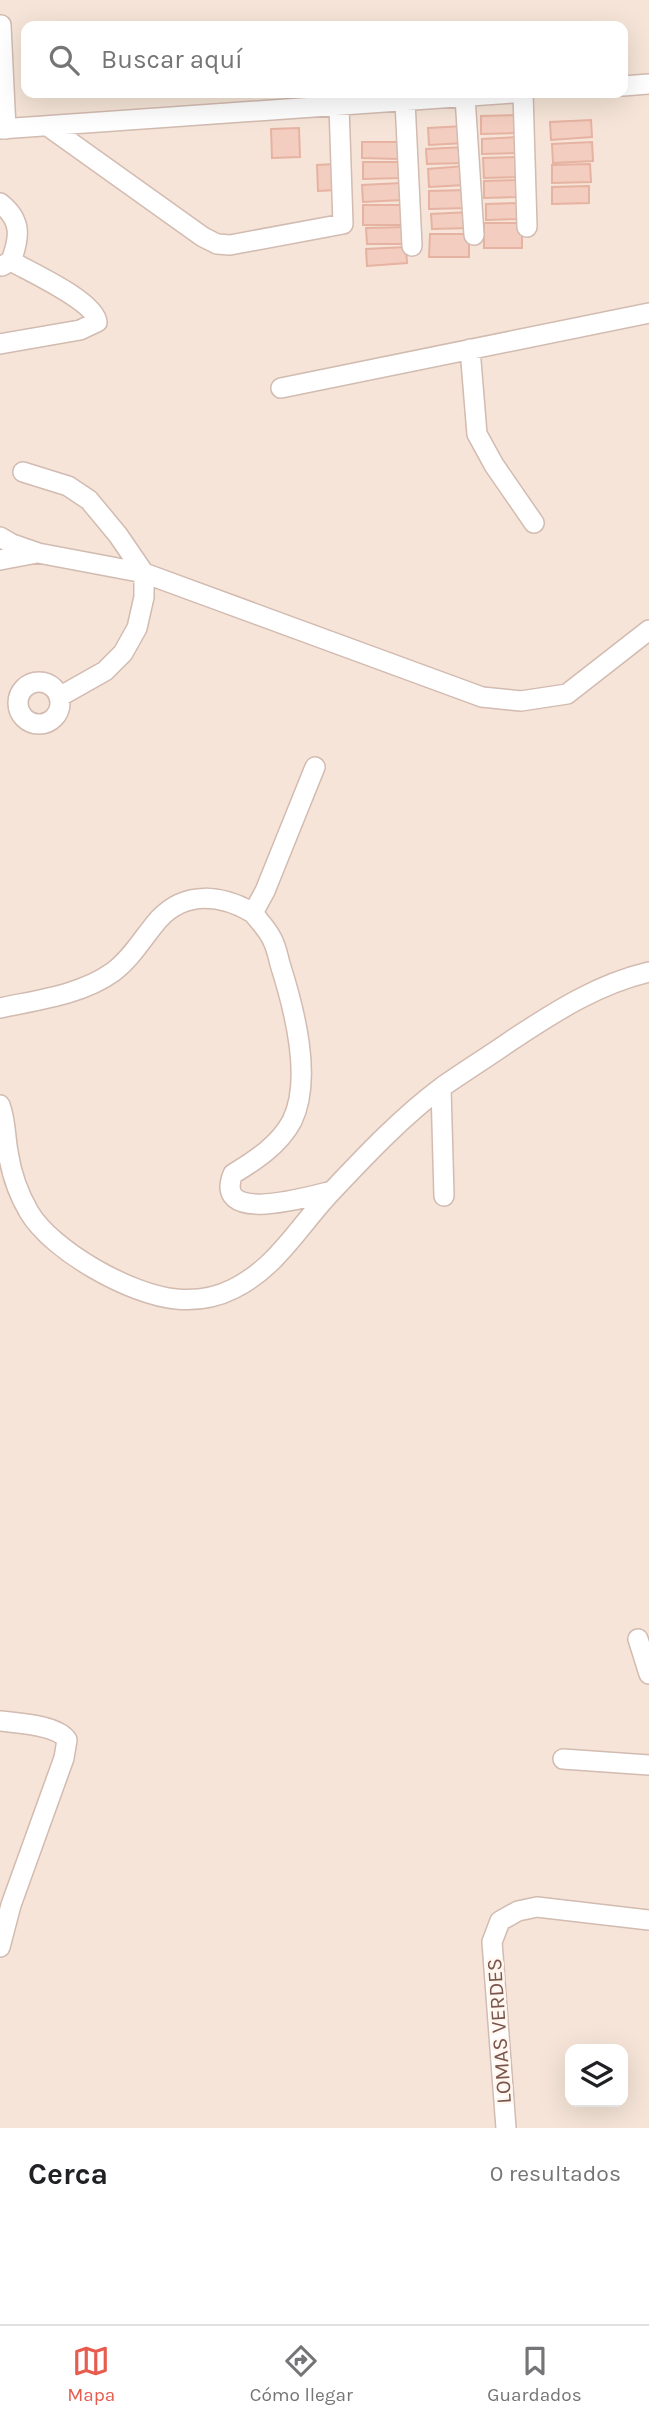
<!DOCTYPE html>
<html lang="es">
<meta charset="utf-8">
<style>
:root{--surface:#fff;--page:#f6f6f6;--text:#202124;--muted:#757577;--line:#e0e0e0;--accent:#e75c4e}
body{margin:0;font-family:Karla,sans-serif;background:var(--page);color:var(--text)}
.controls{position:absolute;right:21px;bottom:21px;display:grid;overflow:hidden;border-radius:14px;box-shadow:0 7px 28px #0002}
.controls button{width:63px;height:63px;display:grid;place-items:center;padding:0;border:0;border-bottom:2px solid var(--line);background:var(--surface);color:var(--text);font:35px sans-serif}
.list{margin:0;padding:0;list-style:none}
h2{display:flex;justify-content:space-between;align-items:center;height:91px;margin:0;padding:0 28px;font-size:30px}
h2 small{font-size:23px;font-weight:400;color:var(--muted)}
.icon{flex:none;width:38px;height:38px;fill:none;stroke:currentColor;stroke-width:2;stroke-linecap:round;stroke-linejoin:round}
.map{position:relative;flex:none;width:649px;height:2128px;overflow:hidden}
.search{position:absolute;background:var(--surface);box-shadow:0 7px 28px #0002;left:21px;right:21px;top:21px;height:77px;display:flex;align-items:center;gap:18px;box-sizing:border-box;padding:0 24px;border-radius:14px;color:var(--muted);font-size:26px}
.sheet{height:196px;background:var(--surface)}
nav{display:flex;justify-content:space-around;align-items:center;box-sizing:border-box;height:98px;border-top:2px solid var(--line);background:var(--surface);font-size:19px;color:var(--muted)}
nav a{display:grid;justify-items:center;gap:4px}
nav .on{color:var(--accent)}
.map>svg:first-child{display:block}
.residential{fill:#f5e4d7;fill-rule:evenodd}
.building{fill:#f3cec0;stroke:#e6b2a1;stroke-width:2}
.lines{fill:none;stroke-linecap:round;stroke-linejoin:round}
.minor-casing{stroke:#d2bbb1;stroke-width:22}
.minor{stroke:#fff;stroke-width:19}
.labels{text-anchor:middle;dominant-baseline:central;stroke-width:5;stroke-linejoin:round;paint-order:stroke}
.street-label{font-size:21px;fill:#78564c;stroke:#fff7f0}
</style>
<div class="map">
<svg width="649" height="2128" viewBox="0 0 649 2128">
<rect width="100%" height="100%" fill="#fdf3e9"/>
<path class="residential" d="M0,0H649V2128H0ZM26,26H623V93H26ZM570,2049H623V2102H570Z"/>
<path class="building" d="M518,115V133L481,134V116Z
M591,120L592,137L551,140L550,122Z
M464,126L465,143L429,145L428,128Z
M299,128L300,157L272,158L271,129Z
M517,137V153L482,154V139Z
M362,142H399V159L362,158Z
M592,142L593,161L553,163L552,144Z
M465,147V163L427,164L426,149Z
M519,157L520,177L484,178L483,158Z
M363,162H400L401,178L363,179Z
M335,164L337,190L318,191L317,165Z
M590,164L591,182L552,183V165Z
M464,166L465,185L429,187L428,169Z
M520,180V197L484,198V181Z
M401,183L402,200L363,202L362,185Z
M589,186V203L552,204V187Z
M467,190V208L429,209V191Z
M520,203L521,219L486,220V204Z
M363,205H402L403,225H363Z
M470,212V228L432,229L431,214Z
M484,223H522V248H484Z
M406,227L407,244H367L366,228Z
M430,234H469V257H429Z
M406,247L407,263L367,266L366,249Z"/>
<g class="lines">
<g class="minor-casing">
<path id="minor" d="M1,25L6,129
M623,86L649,84
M523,93L527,227
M465,97L474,235
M405,101L412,246
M49,127L203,237L217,244L230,245L343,224L339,106
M0,129L513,93
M0,203C22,220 20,237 11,261L2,266
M0,344L80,330L97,322C95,301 30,272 11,261
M470,349L477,434L494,465L534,523
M281,388L649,313
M23,472L68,486L89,500L118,535L144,573V597L137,628L123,653L105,671L59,697
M0,537L12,544L38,553L144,573L482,697L521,701L567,694L649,630
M0,560L37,553
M18 703a21 21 0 1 1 42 0a21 21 0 1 1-42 0Z
M315,767L265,891L253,913C259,921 268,930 272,939C276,946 278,956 280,964C294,1008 313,1078 292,1121C279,1145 256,1160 233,1174C212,1226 311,1196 332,1191
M0,1008C37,1000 81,995 113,972C132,958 144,936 159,919C186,890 222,895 253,913
M441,1088L444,1196
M0,1105C6,1121 5,1136 8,1152C11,1172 19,1195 29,1212C52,1251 131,1295 176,1299C196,1301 215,1298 233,1289C278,1267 300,1224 334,1189C367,1154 403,1116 442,1087C465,1071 489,1056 512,1040C556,1011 598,984 649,972
M638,1639L649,1674
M0,1721C17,1723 58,1725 67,1740L64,1758L11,1905L0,1947
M563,1759L649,1765
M506,2128L492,1942L500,1921L518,1911L537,1907L649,1920"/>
</g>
<use href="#minor" class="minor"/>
</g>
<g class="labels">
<g class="street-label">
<text transform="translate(499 2031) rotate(-94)">LOMAS VERDES</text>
</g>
</g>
</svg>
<div class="controls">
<button><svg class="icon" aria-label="layers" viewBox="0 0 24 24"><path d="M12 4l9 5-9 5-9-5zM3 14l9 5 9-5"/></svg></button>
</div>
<div class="search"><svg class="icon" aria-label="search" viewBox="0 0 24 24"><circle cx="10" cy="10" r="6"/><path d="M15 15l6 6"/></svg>Buscar aquí</div>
</div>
<section class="sheet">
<h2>Cerca<small>0 resultados</small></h2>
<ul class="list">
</ul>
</section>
<nav>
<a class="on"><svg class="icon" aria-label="map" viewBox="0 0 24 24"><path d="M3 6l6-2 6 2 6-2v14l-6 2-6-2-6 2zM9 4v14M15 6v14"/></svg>Mapa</a>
<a><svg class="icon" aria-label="directions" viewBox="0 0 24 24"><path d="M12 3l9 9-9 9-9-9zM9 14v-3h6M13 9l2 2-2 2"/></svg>Cómo llegar</a>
<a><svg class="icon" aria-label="saved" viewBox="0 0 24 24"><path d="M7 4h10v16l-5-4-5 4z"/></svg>Guardados</a>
</nav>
